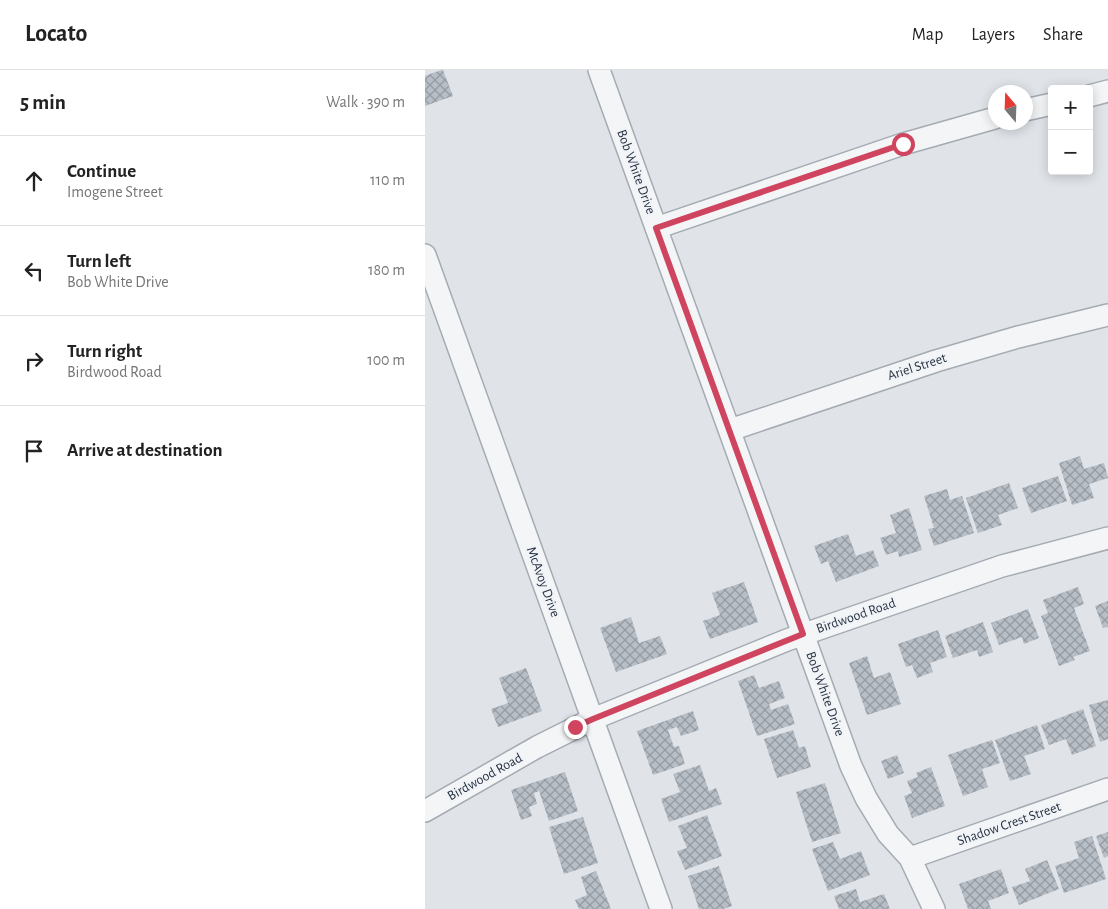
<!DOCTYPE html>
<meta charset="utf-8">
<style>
:root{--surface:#fff;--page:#f6f6f6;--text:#222;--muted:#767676;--line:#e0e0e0}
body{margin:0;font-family:"Alegreya Sans",sans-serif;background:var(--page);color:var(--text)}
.controls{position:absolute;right:15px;top:15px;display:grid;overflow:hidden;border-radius:5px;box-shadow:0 2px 12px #0003}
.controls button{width:45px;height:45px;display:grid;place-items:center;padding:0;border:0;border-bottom:1px solid var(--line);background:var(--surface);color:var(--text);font:25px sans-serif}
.compass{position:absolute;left:563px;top:15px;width:45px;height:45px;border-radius:50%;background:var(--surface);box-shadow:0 2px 12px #0003;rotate:341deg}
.stop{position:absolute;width:15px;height:15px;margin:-11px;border:4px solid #cf4560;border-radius:50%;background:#fff}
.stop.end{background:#cf4560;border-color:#fff;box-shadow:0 1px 5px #0008}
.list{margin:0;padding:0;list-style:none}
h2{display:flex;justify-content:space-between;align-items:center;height:65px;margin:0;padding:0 20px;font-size:21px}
h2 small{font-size:16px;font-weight:400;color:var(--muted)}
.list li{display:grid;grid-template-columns:32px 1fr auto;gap:15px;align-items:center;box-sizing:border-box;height:90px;padding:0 20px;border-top:1px solid var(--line)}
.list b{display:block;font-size:19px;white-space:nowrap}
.list p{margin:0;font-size:16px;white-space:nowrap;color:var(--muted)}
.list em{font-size:16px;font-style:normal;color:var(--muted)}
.icon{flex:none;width:28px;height:28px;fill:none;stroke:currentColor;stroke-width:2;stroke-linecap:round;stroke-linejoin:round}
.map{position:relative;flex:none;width:683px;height:839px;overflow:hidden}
header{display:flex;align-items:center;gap:30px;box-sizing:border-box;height:70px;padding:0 25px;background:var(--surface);border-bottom:1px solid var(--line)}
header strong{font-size:24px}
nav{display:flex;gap:28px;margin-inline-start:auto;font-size:18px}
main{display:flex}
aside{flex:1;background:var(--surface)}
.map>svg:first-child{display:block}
.building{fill:url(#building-cross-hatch)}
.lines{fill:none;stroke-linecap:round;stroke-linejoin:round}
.minor-casing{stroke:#a5abb3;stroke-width:24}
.minor{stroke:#f3f5f7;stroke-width:21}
.route{stroke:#cf4560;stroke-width:6}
.labels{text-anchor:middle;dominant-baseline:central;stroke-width:4;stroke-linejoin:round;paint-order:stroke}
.street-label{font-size:14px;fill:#293341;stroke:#f0f3f7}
</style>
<header>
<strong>Locato</strong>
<nav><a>Map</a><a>Layers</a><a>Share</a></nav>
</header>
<main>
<aside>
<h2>5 min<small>Walk · 390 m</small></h2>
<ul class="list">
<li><svg class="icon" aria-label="ahead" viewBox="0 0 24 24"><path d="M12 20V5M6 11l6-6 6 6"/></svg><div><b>Continue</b><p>Imogene Street</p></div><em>110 m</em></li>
<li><svg class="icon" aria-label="left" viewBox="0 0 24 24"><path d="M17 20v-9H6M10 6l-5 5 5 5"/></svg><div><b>Turn left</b><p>Bob White Drive</p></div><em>180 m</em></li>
<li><svg class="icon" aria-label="right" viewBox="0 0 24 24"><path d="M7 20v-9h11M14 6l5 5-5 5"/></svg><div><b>Turn right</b><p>Birdwood Road</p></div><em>100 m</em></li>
<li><svg class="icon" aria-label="arrive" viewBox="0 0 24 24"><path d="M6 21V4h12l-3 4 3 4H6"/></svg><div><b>Arrive at destination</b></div></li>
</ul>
</aside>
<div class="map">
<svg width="683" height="839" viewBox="0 0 683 839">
<defs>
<pattern id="building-cross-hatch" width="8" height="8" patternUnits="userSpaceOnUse" patternTransform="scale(1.25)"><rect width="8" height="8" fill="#b7bec6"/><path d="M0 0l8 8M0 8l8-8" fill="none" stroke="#959ba2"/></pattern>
</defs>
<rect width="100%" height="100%" fill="#e0e4e9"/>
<path class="building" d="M16,0H18L28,26L0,36V6Z
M655,386L659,399L679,393L683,408L664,414L669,428L647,435L634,393Z
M633,406L642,431L606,443L597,418Z
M584,413L593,438L573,445L577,455L553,463L541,428Z
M522,419L525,430L537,426L549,463L509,476L503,459L509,458L499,426Z
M484,438L497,480L474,487L473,481L461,485L455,468L471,463L465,445Z
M423,464L431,486L448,480L454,496L411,512L403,491L396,494L389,476Z
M319,512L333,552L285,569L278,551L295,545L287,523Z
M653,517L659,534L649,538L665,581L648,587L650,590L634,596L616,546L623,543L618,530Z
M683,531V557L678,558L670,536Z
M603,539L614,568L599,574L597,567L574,575L566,553Z
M206,547L214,573L235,566L242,584L191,602L175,558Z
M558,552L568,582L554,587L552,580L528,588L520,566Z
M513,560L522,587L505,593L508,602L492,608L487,595L481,597L473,574Z
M442,586L449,608L465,602L476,634L442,645L424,593Z
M101,598L117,641L73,657L66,639L83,633L74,608Z
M329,605L334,618L354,611L360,628L344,634L346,640L363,634L370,654L332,666L313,611Z
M683,630V669L675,672L664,635Z
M658,639L671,676L647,685L641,669L624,675L616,655Z
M268,641L274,660L256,666L252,657L243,660L249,677L254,676L260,694L228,705L212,661Z
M612,655L620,679L599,686L606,704L585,711L570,670Z
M368,660L374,678L380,676L386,697L352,708L339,669Z
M567,670L575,693L557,699L563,717L538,726L523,685Z
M472,685L479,703L463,709L456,691Z
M275,695L284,721L291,718L297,734L244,752L236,729L255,722L248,704Z
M506,697L520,736L487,748L479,726L487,723L482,711L493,707L491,703Z
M140,702L153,741L124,751L114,721L109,723L112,734L104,737L107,746L96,750L86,720Z
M400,713L416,763L387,772L371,722Z
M282,745L297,786L260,800L252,781L262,778L253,756Z
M158,747L173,793L139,804L124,757Z
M683,762V786L679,788L671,766Z
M667,766L681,809L639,823L630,796L654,788L649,772Z
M408,772L415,789L436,781L445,805L403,821L387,779Z
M622,790L634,819L594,835L587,817L605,811L600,799Z
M294,796L307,836L298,839H274L263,806Z
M576,799L584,823L563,831L566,839H543L534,814Z
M171,801L186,839H154L150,830L162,825L156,807Z
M431,819L435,832L459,824L465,839H414L409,826Z"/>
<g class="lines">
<g class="minor-casing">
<path id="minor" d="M174,0L378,564L426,696L441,728L463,764L485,788L509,839
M664,26L683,21
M600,40L627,34
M231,158L478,74L570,48
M0,185L236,839
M305,360L511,291L593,267L683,245
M0,741L112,677L168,649L362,570L577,496L683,468
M485,788L683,719"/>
</g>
<use href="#minor" class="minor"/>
</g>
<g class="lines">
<path class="route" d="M150,657L168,649L378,564L231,158L478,74"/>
</g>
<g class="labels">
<g class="street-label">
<text transform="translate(211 102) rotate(70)">Bob White Drive</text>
<text transform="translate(492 297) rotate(-18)">Ariel Street</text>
<text transform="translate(118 512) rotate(70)">McAvoy Drive</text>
<text transform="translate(431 546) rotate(-19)">Birdwood Road</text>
<text transform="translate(400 624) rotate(70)">Bob White Drive</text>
<text transform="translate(60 707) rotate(-29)">Birdwood Road</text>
<text transform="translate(584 754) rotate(-19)">Shadow Crest Street</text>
</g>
</g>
</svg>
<div class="controls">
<button>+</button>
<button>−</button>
</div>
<svg class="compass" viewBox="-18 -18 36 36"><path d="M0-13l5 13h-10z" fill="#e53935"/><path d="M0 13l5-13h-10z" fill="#767676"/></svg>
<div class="stop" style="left:478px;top:74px"></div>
<div class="stop end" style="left:150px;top:657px"></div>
</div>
</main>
